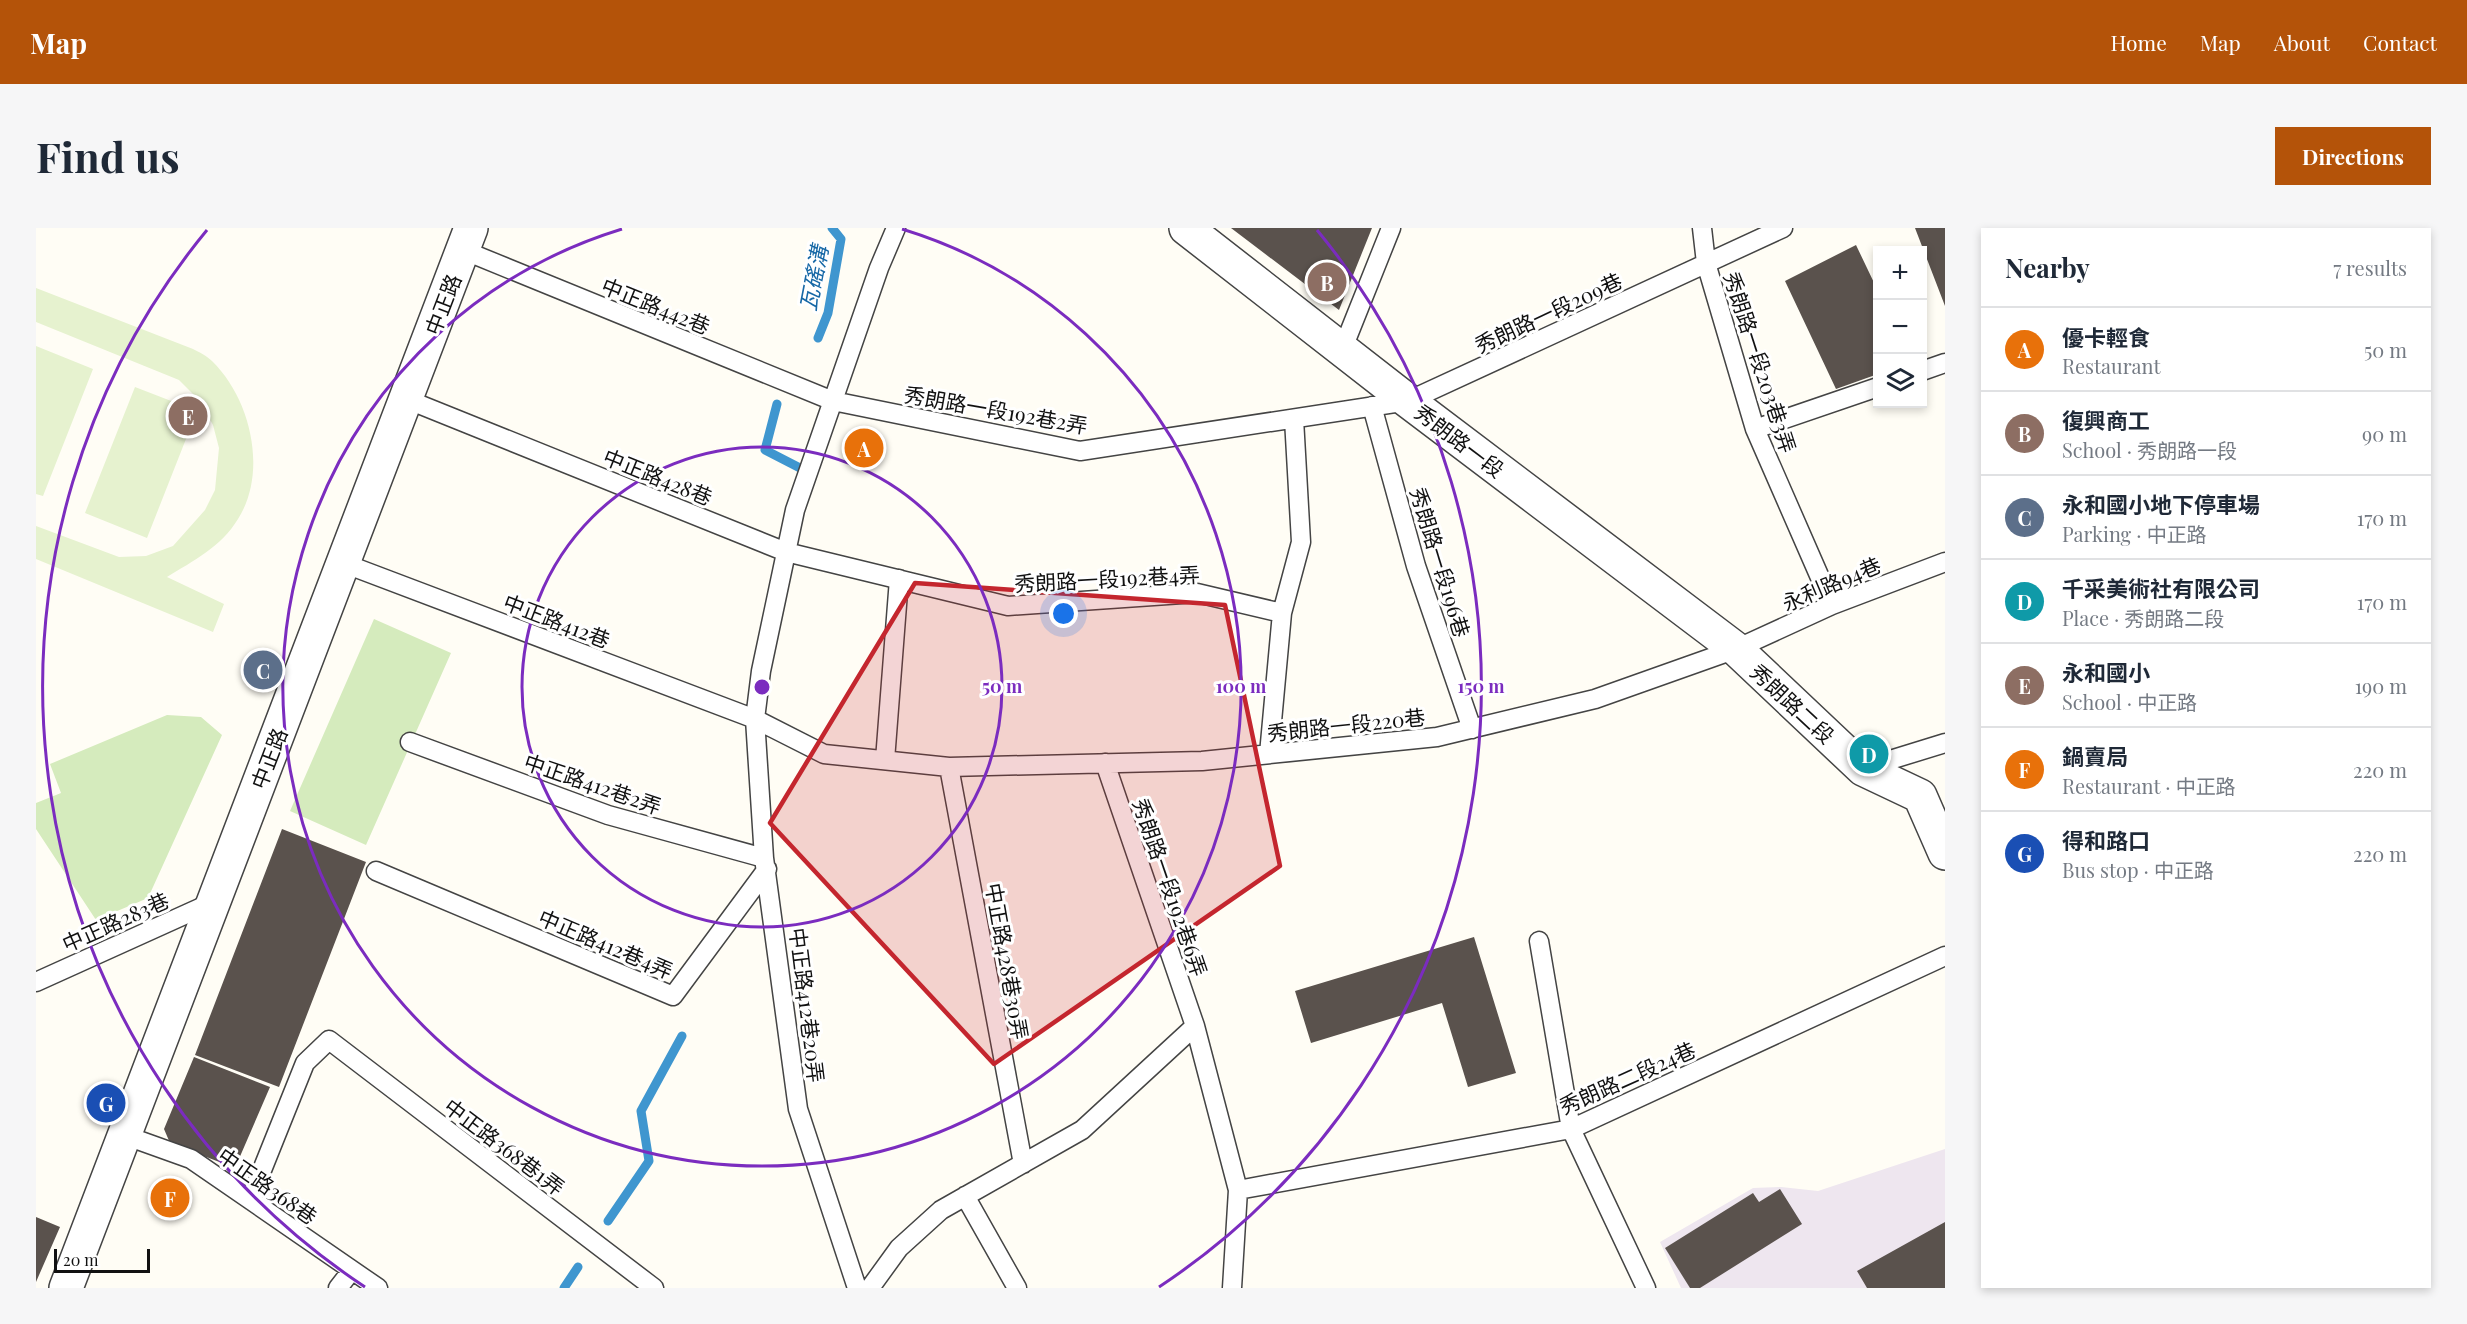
<!DOCTYPE html>
<meta charset="utf-8">
<style>
:root{--surface:#fff;--page:#f6f6f7;--text:#1f2937;--muted:#747a83;--line:#e0e1e3;--accent:#b45309}
body{margin:0;font-family:"Playfair Display","Noto Sans TC",serif;background:var(--page);color:var(--text)}
.controls{position:absolute;right:18px;top:18px;display:grid;overflow:hidden;border-radius:0px;box-shadow:0 3px 9px #0003}
.controls button{width:54px;height:54px;display:grid;place-items:center;padding:0;border:0;border-bottom:2px solid var(--line);background:var(--surface);color:var(--text);font:30px sans-serif}
.scale{position:absolute;left:18px;bottom:15px;width:96px;box-sizing:border-box;padding-left:6px;border:3px solid #111;border-top:0;font-size:16px;line-height:21px;white-space:nowrap;color:#111;-webkit-text-stroke:4px #fff;paint-order:stroke}
.you{position:absolute;left:1028px;top:386px;width:21px;height:21px;margin:-15px;border:4px solid #fff;border-radius:50%;background:#1a73e8;box-shadow:0 0 0 9px #1a73e833}
.badge{display:grid;place-items:center;width:39px;height:39px;border-radius:50%;background:var(--accent);color:#fff;font-size:20px;font-weight:700}
.pin{position:absolute;translate:-50% -50%;border:3px solid #fff;box-shadow:0 2px 6px #0006}
.list{margin:0;padding:0;list-style:none}
h2{display:flex;justify-content:space-between;align-items:center;height:78px;margin:0;padding:0 24px;font-size:26px}
h2 small{font-size:20px;font-weight:400;color:var(--muted)}
.list li{display:grid;grid-template-columns:39px 1fr auto;gap:18px;align-items:center;box-sizing:border-box;height:84px;padding:0 24px;border-top:2px solid var(--line)}
.list b{display:block;font-size:22px;white-space:nowrap}
.list p{margin:0;font-size:20px;white-space:nowrap;color:var(--muted)}
.list em{font-size:20px;font-style:normal;color:var(--muted)}
.icon{flex:none;width:33px;height:33px;fill:none;stroke:currentColor;stroke-width:2;stroke-linecap:round;stroke-linejoin:round}
.map{position:relative;flex:none;width:1909px;height:1060px;overflow:hidden;border-radius:0px}
header{display:flex;align-items:center;gap:36px;box-sizing:border-box;height:84px;padding:0 30px;background:var(--accent);color:#fff}
header strong{font-size:28px}
nav{display:flex;gap:33px;margin-inline-start:auto;font-size:21px}
.intro{display:flex;align-items:center;justify-content:space-between;box-sizing:border-box;height:144px;padding:0 36px}
h1{margin:0;font-size:42px}
.button{padding:15px 27px;border-radius:0px;background:var(--accent);color:#fff;font-size:21px;font-weight:700}
main{display:flex;gap:36px;padding:0 36px}
aside{flex:1;background:var(--surface);border-radius:0px;box-shadow:0 3px 9px #0003}
.map>svg:first-child{display:block}
.industrial{fill:#eee6ef}
.green{fill:#d5ebbd}
.pitch{fill:#e6f2cf}
.lines{fill:none;stroke-linecap:round;stroke-linejoin:round}
.stream{stroke:#3f96cf;stroke-width:9}
.building{fill:#5a524d}
.service-casing{stroke:#444;stroke-width:21}
.minor-casing{stroke:#444;stroke-width:36}
.tertiary-casing{stroke:#444;stroke-width:36}
.service{stroke:#fff;stroke-width:18}
.minor{stroke:#fff;stroke-width:33}
.tertiary{stroke:#fff;stroke-width:33}
.marked{fill:#c4262e;fill-opacity:0.2;stroke:#c4262e;stroke-width:4.5;stroke-linejoin:round}
.ring{fill:none;stroke:#7b2cbf;stroke-width:3}
.labels{text-anchor:middle;dominant-baseline:central;stroke-width:6;stroke-linejoin:round;paint-order:stroke}
.street-label{font-size:21px;fill:#111;stroke:#fff}
.water-label{font-size:22px;font-style:italic;fill:#1768a6;stroke:#fff}
.centre{fill:#7b2cbf;stroke:#fff;stroke-width:3}
.ring-label{font-size:18px;text-anchor:middle;font-weight:bold;fill:#7b2cbf;stroke:#fff;stroke-width:6;stroke-linejoin:round;paint-order:stroke}
</style>
<header>
<strong>Map</strong>
<nav><a>Home</a><a>Map</a><a>About</a><a>Contact</a></nav>
</header>
<div class="intro"><h1>Find us</h1><a class="button">Directions</a></div>
<main>
<div class="map">
<svg width="1909" height="1060" viewBox="0 0 1909 1060">
<rect width="100%" height="100%" fill="#fffdf5"/>
<path class="industrial" d="M1909,921V1060H1645L1624,1014L1717,960L1745,959L1782,963Z"/>
<path class="green" d="M338,391L415,425L330,617L254,583Z
M131,487L165,489L186,507L112,670L60,692L0,601V575L25,565L14,536Z"/>
<path class="pitch" d="M0,60L157,121C163,124 171,128 176,133C215,171 232,244 202,291C185,319 157,333 131,349L188,376L177,404L0,331V298L83,329L110,328L137,318L169,282L179,262L183,220L177,197L163,172L143,152L0,94Z
M0,118L57,141L7,268L0,266Z
M99,159L161,183L111,310L49,285Z"/>
<g class="lines">
<path class="stream" d="M782,110L792,85L805,11L796,0
M741,176L729,222L764,240
M572,993L613,933L605,883L646,808
M528,1060L542,1039"/>
</g>
<path class="building" d="M1195,0H1336L1303,82Z
M1879,0H1909V78Z
M1820,17L1842,63V146L1800,161L1749,53Z
M246,601L330,634L243,859L159,827Z
M1438,709L1480,845L1432,859L1406,775L1275,815L1259,763Z
M158,829L234,859L199,940L134,915L128,901Z
M1744,961L1766,996L1664,1060H1654L1629,1020L1717,965L1723,974Z
M0,989L24,999L0,1054Z
M1909,994V1060H1831L1821,1043Z"/>
<g class="lines">
<g class="service-casing">
<path id="service" d="M1666,0L1670,35L1719,201L1796,377
M427,22L797,173L1044,223L1372,173L1747,0
M1307,120L1355,0
M1886,143L1909,135
M370,171L750,324L972,378L1161,365L1246,385
M1336,178L1380,338L1436,501
M1719,201L1842,159
M307,335L719,491L788,526L913,539L1166,533L1401,509L1559,471L1700,421L1796,377L1909,334
M374,514L572,587L728,630
M1233,526L1246,385L1265,314L1258,191
M849,532L863,351
M1069,535L1159,798L1202,962L1196,1060
M913,539L987,936
M1828,540L1909,515
M340,643L637,768L731,641
M1503,713L1535,901L1610,1060
M0,754L177,674
M88,907L155,931L342,1060
M1202,962L1535,901L1909,728
M929,968L981,1060
M214,972L269,835L293,812L618,1060
M302,1060L316,1042
M821,1060L762,881L728,630L719,491L725,443L759,282L843,40L860,0
M834,1060L863,1020L905,982L1046,902L1159,798"/>
</g>
<g class="minor-casing">
<path id="minor" d="M1150,0L1372,173L1700,421L1827,541L1884,568L1909,625"/>
</g>
<g class="tertiary-casing">
<path id="tertiary" d="M30,1060L435,0"/>
</g>
<use href="#service" class="service"/>
<use href="#minor" class="minor"/>
<use href="#tertiary" class="tertiary"/>
</g>
<path class="marked" d="M879,355L1189,377L1244,638L958,836L734,595Z"/>
<g class="ring">
<circle cx="726" cy="459" r="240"/>
<path d="M866 1A479 479 0 1 1 586 1"/>
<path d="M329 1059A719 719 0 0 1 171 2M1281 2A719 719 0 0 1 1123 1059"/>
</g>
<g class="labels">
<g class="street-label">
<text transform="translate(406 76) rotate(-69)">中正路</text>
<text transform="translate(620 77) rotate(22)">中正路442巷</text>
<text transform="translate(1512 84) rotate(-25)">秀朗路一段209巷</text>
<text transform="translate(1725 134) rotate(72)">秀朗路一段203巷3弄</text>
<text transform="translate(960 181) rotate(10)">秀朗路一段192巷2弄</text>
<text transform="translate(1424 212) rotate(37)">秀朗路一段</text>
<text transform="translate(622 248) rotate(22)">中正路428巷</text>
<text transform="translate(1405 334) rotate(73)">秀朗路一段196巷</text>
<text transform="translate(1071 350) rotate(-3)">秀朗路一段192巷4弄</text>
<text transform="translate(1795 355) rotate(-23)">永利路94巷</text>
<text transform="translate(521 392) rotate(21)">中正路412巷</text>
<text transform="translate(1757 475) rotate(43)">秀朗路二段</text>
<text transform="translate(1310 496) rotate(-6)">秀朗路一段220巷</text>
<text transform="translate(232 530) rotate(-69)">中正路</text>
<text transform="translate(557 555) rotate(19)">中正路412巷2弄</text>
<text transform="translate(1135 659) rotate(71)">秀朗路一段192巷6弄</text>
<text transform="translate(79 693) rotate(-24)">中正路283巷</text>
<text transform="translate(570 715) rotate(23)">中正路412巷4弄</text>
<text transform="translate(972 733) rotate(80)">中正路428巷30弄</text>
<text transform="translate(772 777) rotate(83)">中正路412巷20弄</text>
<text transform="translate(1591 849) rotate(-24)">秀朗路二段24巷</text>
<text transform="translate(469 918) rotate(37)">中正路368巷1弄</text>
<text transform="translate(232 957) rotate(35)">中正路368巷</text>
</g>
<g class="water-label">
<text transform="translate(777 50) rotate(-79)">瓦磘溝</text>
</g>
</g>
<circle cx="726" cy="459" r="9" class="centre"/>
<g class="ring-label">
<text x="966" y="465">50 m</text>
<text x="1205" y="465">100 m</text>
<text x="1445" y="465">150 m</text>
</g>
</svg>
<div class="controls">
<button>+</button>
<button>−</button>
<button><svg class="icon" aria-label="layers" viewBox="0 0 24 24"><path d="M12 4l9 5-9 5-9-5zM3 14l9 5 9-5"/></svg></button>
</div>
<div class="scale">20 m</div>
<div class="you"></div>
<div class="pin badge" style="left:828px;top:220px;background:#e8710a">A</div>
<div class="pin badge" style="left:1291px;top:54px;background:#8d6e63">B</div>
<div class="pin badge" style="left:227px;top:442px;background:#5c6f8a">C</div>
<div class="pin badge" style="left:1833px;top:526px;background:#0f9aa8">D</div>
<div class="pin badge" style="left:152px;top:188px;background:#8d6e63">E</div>
<div class="pin badge" style="left:134px;top:970px;background:#e8710a">F</div>
<div class="pin badge" style="left:70px;top:875px;background:#1a4fb4">G</div>
</div>
<aside>
<h2>Nearby<small>7 results</small></h2>
<ul class="list">
<li><span class="badge" style="background:#e8710a">A</span><div><b>優卡輕食</b><p>Restaurant</p></div><em>50 m</em></li>
<li><span class="badge" style="background:#8d6e63">B</span><div><b>復興商工</b><p>School · 秀朗路一段</p></div><em>90 m</em></li>
<li><span class="badge" style="background:#5c6f8a">C</span><div><b>永和國小地下停車場</b><p>Parking · 中正路</p></div><em>170 m</em></li>
<li><span class="badge" style="background:#0f9aa8">D</span><div><b>千采美術社有限公司</b><p>Place · 秀朗路二段</p></div><em>170 m</em></li>
<li><span class="badge" style="background:#8d6e63">E</span><div><b>永和國小</b><p>School · 中正路</p></div><em>190 m</em></li>
<li><span class="badge" style="background:#e8710a">F</span><div><b>鍋賣局</b><p>Restaurant · 中正路</p></div><em>220 m</em></li>
<li><span class="badge" style="background:#1a4fb4">G</span><div><b>得和路口</b><p>Bus stop · 中正路</p></div><em>220 m</em></li>
</ul>
</aside>
</main>
